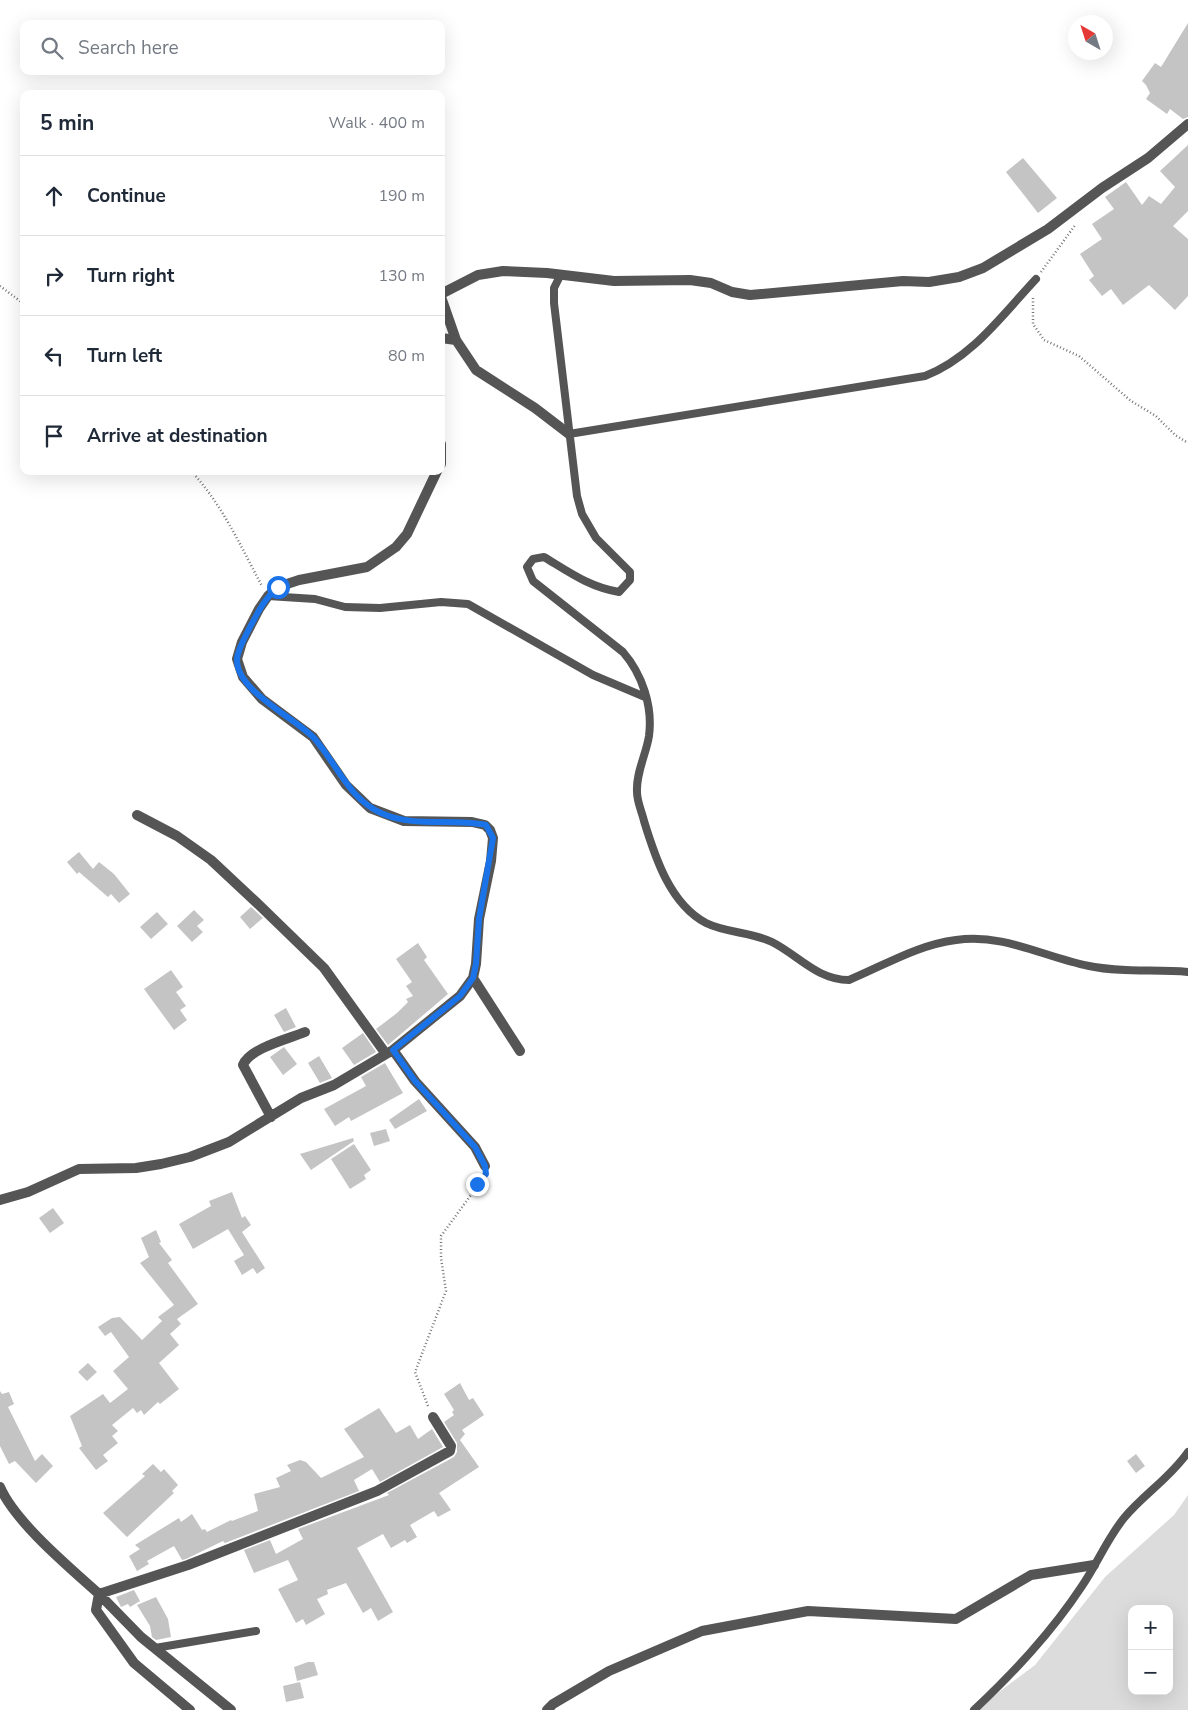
<!DOCTYPE html>
<meta charset="utf-8">
<style>
:root{--surface:#fff;--page:#f2f2f3;--text:#1f2937;--muted:#747a83;--line:#e0e1e3}
body{margin:0;font-family:"Nunito Sans",sans-serif;background:var(--page);color:var(--text)}
.controls{position:absolute;right:15px;bottom:15px;display:grid;overflow:hidden;border-radius:10px;box-shadow:0 5px 20px #0002}
.controls button{width:45px;height:45px;display:grid;place-items:center;padding:0;border:0;border-bottom:1px solid var(--line);background:var(--surface);color:var(--text);font:25px sans-serif}
.compass{position:absolute;left:1068px;top:15px;width:45px;height:45px;border-radius:50%;background:var(--surface);box-shadow:0 5px 20px #0002;rotate:321deg}
.stop{position:absolute;width:15px;height:15px;margin:-11px;border:4px solid #1a73e8;border-radius:50%;background:#fff}
.stop.end{background:#1a73e8;border-color:#fff;box-shadow:0 1px 5px #0008}
.list{margin:0;padding:0;list-style:none}
h2{display:flex;justify-content:space-between;align-items:center;height:65px;margin:0;padding:0 20px;font-size:21px}
h2 small{font-size:16px;font-weight:400;color:var(--muted)}
.list li{display:grid;grid-template-columns:32px 1fr auto;gap:15px;align-items:center;box-sizing:border-box;height:80px;padding:0 20px;border-top:1px solid var(--line)}
.list b{display:block;font-size:19px;white-space:nowrap}
.list em{font-size:16px;font-style:normal;color:var(--muted)}
.icon{flex:none;width:28px;height:28px;fill:none;stroke:currentColor;stroke-width:2;stroke-linecap:round;stroke-linejoin:round}
.map{position:relative;flex:none;width:1188px;height:1710px;overflow:hidden}
.search{position:absolute;background:var(--surface);box-shadow:0 5px 20px #0002;left:20px;top:20px;width:425px;height:55px;display:flex;align-items:center;gap:12px;box-sizing:border-box;padding:0 18px;border-radius:10px;color:var(--muted);font-size:19px}
.panel{position:absolute;background:var(--surface);box-shadow:0 5px 20px #0002;left:20px;top:90px;width:425px;height:385px;border-radius:10px}
.map>svg:first-child{display:block}
.green{fill:#dcdcdc;fill-rule:evenodd}
.building{fill:#c4c4c4}
.lines{fill:none;stroke-linecap:round;stroke-linejoin:round}
.path{stroke:#777;stroke-width:2.5;stroke-dasharray:1 2.5;stroke-linecap:butt}
.service{stroke:#555;stroke-width:8}
.minor{stroke:#555;stroke-width:10}
.route{stroke:#1a73e8;stroke-width:6}
</style>
<div class="map">
<svg width="1188" height="1710" viewBox="0 0 1188 1710">
<rect width="100%" height="100%" fill="#fff"/>
<path class="green" d="M1188,1495V1710H975L1035,1665L1105,1577L1174,1515ZM1132,1609H1169V1691H1132Z"/>
<path class="building" d="M1188,23V117L1183,119L1170,109L1167,114L1146,99L1150,93L1146,85L1142,81L1155,63L1161,67Z
M1188,145V211L1173,226L1188,239V296L1175,310L1149,285L1123,305L1111,289L1102,296L1089,280L1094,276L1080,254L1102,239L1092,224L1114,209L1105,197L1126,182L1142,205L1149,196L1161,204L1175,187L1160,171Z
M1023,158L1057,198L1038,213L1006,172Z
M79,852L93,869L99,862L114,874L130,894L119,903L111,894L108,897L79,872L77,874L67,862Z
M251,907L263,918L250,929L240,917Z
M194,910L204,920L197,926L203,932L192,942L177,926Z
M157,912L168,924L151,939L140,927Z
M418,943L427,957L424,960L448,994L388,1045L376,1029L397,1013L408,1002L406,999L413,996L406,986L412,982L396,959Z
M171,970L183,987L176,992L186,1006L180,1010L187,1020L174,1030L144,989Z
M286,1008L296,1027L284,1032L274,1015Z
M363,1033L376,1052L354,1065L342,1048Z
M284,1047L297,1064L283,1075L270,1057Z
M319,1056L332,1078L320,1083L308,1063Z
M385,1063L403,1093L351,1121L349,1117L335,1126L324,1109L366,1086L361,1077Z
M419,1099L427,1111L395,1129L389,1120Z
M386,1129L390,1141L374,1146L370,1133Z
M353,1138L354,1141L311,1170L300,1154Z
M354,1144L371,1170L364,1175L366,1179L350,1189L331,1159Z
M232,1192L242,1218L245,1216L251,1225L242,1232L265,1268L257,1274L253,1268L242,1275L234,1261L244,1255L228,1229L193,1249L179,1224L211,1206L209,1201Z
M53,1208L64,1223L50,1233L39,1218Z
M156,1230L161,1242L159,1243L172,1260L168,1263L198,1304L177,1319L181,1324L170,1334L179,1345L159,1363L179,1389L160,1404L158,1402L144,1415L141,1410L137,1413L133,1408L112,1425L118,1431L112,1436L118,1443L103,1455L108,1461L96,1470L79,1448L82,1446L70,1416L103,1394L110,1403L128,1389L113,1371L129,1357L111,1332L105,1336L98,1327L112,1318L120,1317L142,1340L162,1321L158,1317L174,1305L140,1263L149,1257L141,1238Z
M88,1363L97,1372L87,1381L78,1372Z
M460,1383L469,1400L473,1398L484,1415L462,1430L465,1434L460,1440L479,1467L439,1493L451,1510L438,1517L434,1511L410,1525L417,1537L407,1543L405,1540L391,1548L383,1534L357,1548L393,1612L378,1621L371,1608L363,1613L346,1583L327,1590L328,1594L317,1599L325,1614L306,1625L303,1619L296,1623L278,1589L298,1580L288,1560L254,1573L244,1550L270,1540L276,1554L303,1539L298,1529L389,1495L387,1493L454,1457L457,1452V1443L444,1422L454,1415L452,1412L454,1410L444,1394Z
M0,1391L2,1394L9,1392L14,1404L8,1407L35,1461L42,1454L53,1466L36,1483L15,1461L9,1464L0,1446Z
M379,1408L396,1433L410,1425L418,1439L432,1429L443,1447L380,1482L372,1469L354,1480L359,1491L225,1543L223,1541L186,1559L182,1560L174,1546L147,1561L149,1564L137,1571L129,1556L140,1549L135,1545L179,1518L181,1522L192,1514L202,1530L205,1529L207,1532L231,1520L232,1521L258,1511L254,1494L280,1487L276,1478L291,1471L287,1465L300,1460L306,1462L321,1478L364,1457L344,1429Z
M1136,1454L1145,1466L1136,1473L1127,1461Z
M153,1464L161,1472L164,1469L178,1485L172,1491L174,1493L127,1537L103,1513L145,1476L142,1474Z
M134,1590L140,1601L130,1607L128,1604L121,1607L116,1597Z
M156,1597L168,1619L171,1637L156,1640L152,1637L150,1626L137,1605Z
M308,1662H314L318,1675L297,1681L294,1667Z
M300,1682L304,1698L286,1702L283,1686Z"/>
<g class="lines">
<path class="path" d="M1041,272L1076,224
M0,286L24,304
M1033,298V324L1044,340L1079,356L1131,401L1156,416L1175,435L1188,443
M191,471C222,504 241,547 262,586
M428,1406L415,1372L446,1291L441,1258V1236L484,1177"/>
<path class="service" d="M560,276L554,288V303L577,496L582,514L596,538L630,572V580L619,592C589,587 569,572 544,557L533,559L527,567L533,581L623,652C642,674 653,706 649,736C646,755 636,772 637,792C637,802 642,812 644,821C655,857 670,904 706,923C726,933 752,932 772,942C798,955 817,980 849,980C885,965 917,945 956,940C1004,933 1043,957 1089,966C1122,973 1155,969 1188,972
M569,434L925,376C972,358 1003,314 1036,279
M268,596L315,599L345,607L380,608L441,602L468,604L593,675L645,697
M155,1648L256,1631
M974,1710C1014,1672 1051,1633 1082,1586C1097,1564 1107,1539 1124,1518C1144,1494 1170,1478 1188,1452"/>
<path class="minor" d="M441,294L478,275L503,271L547,273L614,281L690,280L711,283L732,292L750,295L903,281L929,282L959,277L983,268L1048,229L1102,188L1148,158L1188,124
M441,297L456,340L476,370L535,408L569,434
M441,338L456,340
M441,444V464
M137,815L177,836L211,860L257,903L324,968L386,1054
M473,978L520,1051
M393,1050L415,1081L475,1147L485,1166
M271,1117L243,1065C250,1048 288,1039 305,1032
M0,1200L28,1192L79,1169L136,1168L161,1164L190,1157L229,1142L301,1098L334,1085L393,1050L460,996L473,978L476,964L479,919L491,861L493,838L490,830L485,825L472,822L404,821L370,808L346,785L313,737L262,699L243,677L237,659L242,642L259,609L268,596L278,587L299,580L367,567L396,547L407,534L437,471
M0,1487C15,1522 69,1567 99,1594L188,1565L377,1491L450,1451L451,1446L433,1417
M190,1710L134,1663L96,1610L99,1594L141,1637L231,1710
M547,1710L553,1704L609,1671L702,1631L808,1611L956,1619L1031,1575L1094,1565"/>
</g>
<g class="lines">
<path class="route" d="M278,587C264,599 257,614 248,631C244,639 238,649 237,659C236,691 294,717 314,738C337,764 348,798 381,813C414,828 451,818 486,825L493,838L479,919L476,964L473,978L460,996L393,1050L415,1081L475,1147L485,1166L486,1174L477,1184"/>
</g>
</svg>
<div class="controls">
<button>+</button>
<button>−</button>
</div>
<svg class="compass" viewBox="-18 -18 36 36"><path d="M0-13l5 13h-10z" fill="#e53935"/><path d="M0 13l5-13h-10z" fill="#747a83"/></svg>
<div class="stop" style="left:278px;top:587px"></div>
<div class="stop end" style="left:477px;top:1184px"></div>
<div class="search"><svg class="icon" aria-label="search" viewBox="0 0 24 24"><circle cx="10" cy="10" r="6"/><path d="M15 15l6 6"/></svg>Search here</div>
<section class="panel">
<h2>5 min<small>Walk · 400 m</small></h2>
<ul class="list">
<li><svg class="icon" aria-label="ahead" viewBox="0 0 24 24"><path d="M12 20V5M6 11l6-6 6 6"/></svg><div><b>Continue</b></div><em>190 m</em></li>
<li><svg class="icon" aria-label="right" viewBox="0 0 24 24"><path d="M7 20v-9h11M14 6l5 5-5 5"/></svg><div><b>Turn right</b></div><em>130 m</em></li>
<li><svg class="icon" aria-label="left" viewBox="0 0 24 24"><path d="M17 20v-9H6M10 6l-5 5 5 5"/></svg><div><b>Turn left</b></div><em>80 m</em></li>
<li><svg class="icon" aria-label="arrive" viewBox="0 0 24 24"><path d="M6 21V4h12l-3 4 3 4H6"/></svg><div><b>Arrive at destination</b></div></li>
</ul>
</section>
</div>
